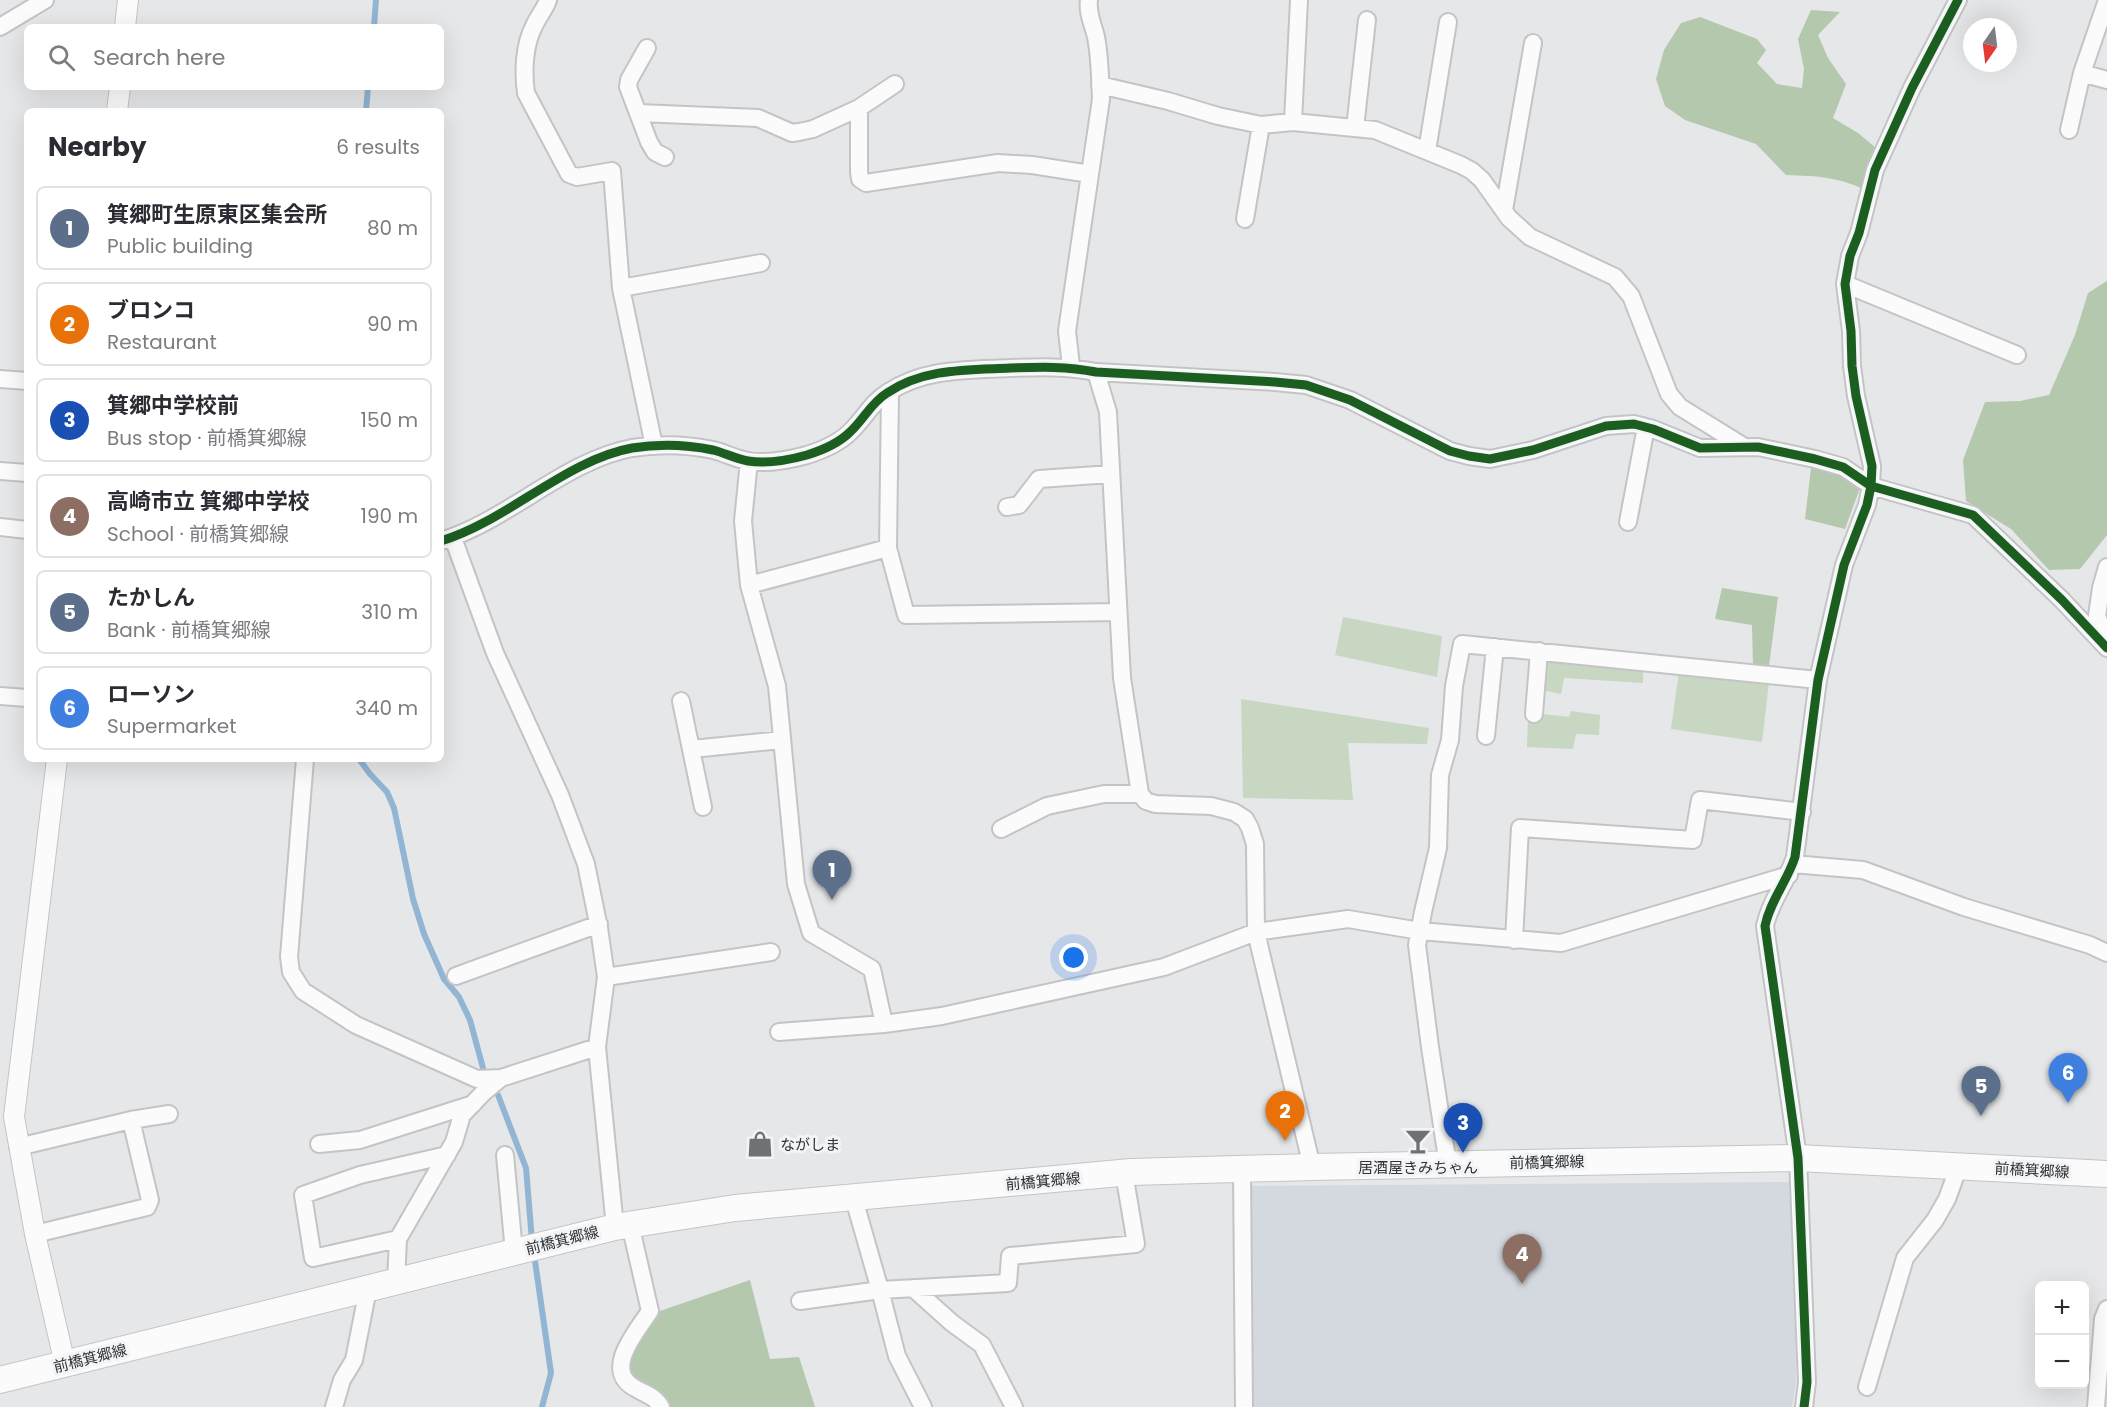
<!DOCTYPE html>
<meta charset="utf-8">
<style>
:root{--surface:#fff;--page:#f2f2f3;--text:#2b2b33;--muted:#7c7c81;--line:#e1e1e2;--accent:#707172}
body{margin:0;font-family:Poppins,"Noto Sans JP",sans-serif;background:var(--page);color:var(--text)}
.controls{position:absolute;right:18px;bottom:18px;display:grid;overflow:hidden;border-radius:9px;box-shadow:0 6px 24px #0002}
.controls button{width:54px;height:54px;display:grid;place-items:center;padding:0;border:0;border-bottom:2px solid var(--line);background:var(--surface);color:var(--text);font:30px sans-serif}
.compass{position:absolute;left:1963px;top:18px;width:54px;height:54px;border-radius:50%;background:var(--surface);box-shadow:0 6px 24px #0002;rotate:194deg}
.you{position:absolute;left:1074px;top:958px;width:21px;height:21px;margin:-15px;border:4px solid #fff;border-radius:50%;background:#1a73e8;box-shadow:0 0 0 9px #1a73e833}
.badge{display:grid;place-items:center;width:39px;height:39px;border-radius:50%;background:var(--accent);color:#fff;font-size:20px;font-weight:700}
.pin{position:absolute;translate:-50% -50px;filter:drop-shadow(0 2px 3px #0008)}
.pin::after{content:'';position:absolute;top:32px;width:21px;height:18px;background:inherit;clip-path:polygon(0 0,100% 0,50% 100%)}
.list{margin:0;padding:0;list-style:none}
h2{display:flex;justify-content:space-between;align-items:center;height:78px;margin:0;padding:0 24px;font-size:26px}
h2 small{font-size:20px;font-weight:400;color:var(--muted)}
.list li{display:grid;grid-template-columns:39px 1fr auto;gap:18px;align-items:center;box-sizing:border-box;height:84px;margin:0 12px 12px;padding:0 12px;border:2px solid var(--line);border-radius:9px}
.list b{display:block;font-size:22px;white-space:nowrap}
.list p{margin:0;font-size:20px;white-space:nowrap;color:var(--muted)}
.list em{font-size:20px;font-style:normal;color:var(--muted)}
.icon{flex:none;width:33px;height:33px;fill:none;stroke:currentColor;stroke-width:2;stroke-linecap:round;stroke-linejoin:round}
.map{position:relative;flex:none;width:2107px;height:1407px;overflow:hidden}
.search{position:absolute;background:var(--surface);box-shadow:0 6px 24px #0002;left:24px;top:24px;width:420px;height:66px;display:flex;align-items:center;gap:15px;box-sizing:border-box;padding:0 21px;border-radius:9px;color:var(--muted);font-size:22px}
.panel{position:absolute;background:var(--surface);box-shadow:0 6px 24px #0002;left:24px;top:108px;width:420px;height:654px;border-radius:9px}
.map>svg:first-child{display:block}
.built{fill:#d4d9df}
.green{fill:#c7d7c2}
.forest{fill:#b3c8ac}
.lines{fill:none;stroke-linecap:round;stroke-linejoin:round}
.stream{stroke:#91b5d3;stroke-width:6}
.minor-casing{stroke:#c4c4c6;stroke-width:20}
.tertiary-casing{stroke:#c4c4c6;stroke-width:22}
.primary-casing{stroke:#c4c4c6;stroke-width:28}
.minor{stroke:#fbfbfc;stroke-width:16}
.tertiary{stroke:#fbfbfc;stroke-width:20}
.primary{stroke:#fbfbfc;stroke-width:26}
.cycleway-casing{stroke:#f2f4f7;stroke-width:13}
.cycleway{stroke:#1b5e20;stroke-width:9}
.labels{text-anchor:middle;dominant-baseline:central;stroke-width:6;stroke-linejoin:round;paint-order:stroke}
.poi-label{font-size:15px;fill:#303132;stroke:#f2f4f7;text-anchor:start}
.street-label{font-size:15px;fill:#303132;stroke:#f2f4f7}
</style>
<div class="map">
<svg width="2107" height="1407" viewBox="0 0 2107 1407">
<rect width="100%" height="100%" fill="#e6e7e9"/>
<path class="built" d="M1793,1182L1796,1382L1792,1407H1251L1250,1186Z"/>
<path class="green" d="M1343,617L1442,636L1437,677L1335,655Z
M1542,655L1643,665V683L1564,678L1561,694L1541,690Z
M1679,671L1769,682L1762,742L1671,729Z
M1241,699L1429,728L1427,744L1348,743L1353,800L1243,798Z
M1571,711L1600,715L1599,735L1576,734L1573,749L1527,747L1528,718L1540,721L1542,714L1569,717Z"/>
<path class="forest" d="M1811,10L1840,12L1818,35L1828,58L1846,84L1833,118L1858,133L1887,157L1870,192C1840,177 1818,176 1786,175L1756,144L1685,120L1665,106L1656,79L1664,50L1681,23L1700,17L1757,39L1766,50L1757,63L1777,84L1802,88L1804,69L1798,39Z
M2107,281V535L2080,569L2049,570L2011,529L1966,501L1963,460L1985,402L2020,401L2049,395L2075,335L2088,293Z
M1811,468L1838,471L1860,488L1845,529L1805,519Z
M1722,588L1778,597L1769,666H1753L1752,625L1715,619Z
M750,1280L770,1359L799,1357L815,1407H671L660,1391L633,1376L629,1366L633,1350L660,1311Z"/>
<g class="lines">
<path class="stream" d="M374,27L376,0
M366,111L368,87
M359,759L370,774L387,792L394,808L413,899L424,934L444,979L459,997L470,1020L483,1068
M498,1095L526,1168L532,1241
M534,1254L551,1373L542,1407"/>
<g class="minor-casing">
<path id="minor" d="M548,0C545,9 538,17 534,26C524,45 523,72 526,93L569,174L577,177L612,171L621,288L654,446
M0,27L45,0
M647,48L629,80L628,87L649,142L655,152L665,157
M2082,73L2107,80
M1100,85L1168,101L1218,116L1261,125L1293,122L1375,130L1461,165L1472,171L1482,180L1509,218L1530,237L1615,277L1631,296L1669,394L1680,407L1743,446
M859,108V172L860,179L866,183L998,163L1032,165L1090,174
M639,113L758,118L792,133L799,132L813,129L859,108L895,84
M1293,122L1299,0
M1355,128L1367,20
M2069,130L2082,73L2107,0
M1427,151L1448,22
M1504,210L1533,43
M1245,219L1261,125
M1845,284L2017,355
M621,288L761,263
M1071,366L1067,331L1101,99C1100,78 1100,57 1096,37C1093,24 1087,13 1089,0
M1096,372L1108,412L1122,678L1140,794L1146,801L1155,804L1211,806L1234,812L1245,819L1250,828L1255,844L1256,932L1312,1167
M0,379L27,381
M749,461L743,521L749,585L777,686L796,884L811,933L872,969L884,1024
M0,471L27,473
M1007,507L1019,505L1039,479L1111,474
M1628,522L1646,427
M0,527L27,530
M453,538L495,653L560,795L586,864L599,928L606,977L597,1047L615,1227
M441,541C507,521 566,460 632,448C658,444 688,445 713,450C725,453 736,459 748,461C766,464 789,460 807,455C823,450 838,444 850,432C863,420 872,402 887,393C924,368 968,370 1010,368C1039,367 1067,366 1096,372L1275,382L1306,385L1350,400L1450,451L1469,456L1490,459L1509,455L1533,450L1606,426L1634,424L1653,429L1700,448L1758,447L1815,459L1843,467L1871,486L1973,515L2062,600L2107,648
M888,548L906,615L1118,612
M2107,567L2101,588L2097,616L2107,641
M749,585L888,548L890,391
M0,696L27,698
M681,701L703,807
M1534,714L1539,651
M1486,736L1495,647
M692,749L782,740
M305,759L289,957L291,972L303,991L356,1025L477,1079L501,1078
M1001,829L1047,806L1104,794H1140
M1793,864L1863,870L1964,907L2090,945L2107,953
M1514,940L1520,828L1693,840L1700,800L1802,812
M456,976L599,924
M606,977L771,952
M779,1032L884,1024L942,1016L1164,967L1256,932L1348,919L1420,931L1561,943L1789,875
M319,1144L360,1140L473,1104
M18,1147L131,1120L169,1114
M505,1155L514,1252
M1448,1165L1430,1047L1417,945L1423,912L1438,848L1440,775L1450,740L1454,686L1462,644L1818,680
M1242,1169L1244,1407
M854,1199L880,1290L1008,1283L1010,1256L1136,1244L1124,1173
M630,1224L650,1311C637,1331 602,1370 635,1388C645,1394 655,1396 661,1407
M35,1234L147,1207L150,1200L131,1120
M398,1239L313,1258L303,1195L360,1175L447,1155
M396,1282L398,1239L454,1142L462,1115L484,1092L501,1078L597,1047
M913,1288L952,1323L982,1345L1014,1407
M800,1301L880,1290L897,1356L923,1407
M1867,1387L1905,1258L1935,1220L1947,1199L1959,1166
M334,1407L342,1380L354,1360L368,1289
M1804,1407L1807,1382L1798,1158L1765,926C1770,901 1787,882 1795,857L1818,680L1844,565L1867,505L1871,486L1872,466L1856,396L1852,366L1851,331L1845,284L1850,256L1859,233L1875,170L1912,88L1958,0
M2096,1407L2103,1319L2107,1309"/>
</g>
<g class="tertiary-casing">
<path id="tertiary" d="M125,27L128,0
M117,111L120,87
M57,759L14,1117L35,1234L65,1364"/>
</g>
<g class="primary-casing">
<path id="primary" d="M0,1380L615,1227L735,1208L1131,1172L1312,1167L1798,1158L2107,1174"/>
</g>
<use href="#minor" class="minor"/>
<use href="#tertiary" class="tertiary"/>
<use href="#primary" class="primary"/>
<g class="cycleway-casing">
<path id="cycleway" d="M441,541C507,521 566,460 632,448C658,444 688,445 713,450C725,453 736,459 748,461C766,464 789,460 807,455C823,450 838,444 850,432C863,420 872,402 887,393C924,368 968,370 1010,368C1039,367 1067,366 1096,372L1275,382L1306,385L1350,400L1450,451L1469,456L1490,459L1509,455L1533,450L1606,426L1634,424L1653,429L1700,448L1758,447L1815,459L1843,467L1871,486L1973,515L2062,600L2107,648
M1804,1407L1807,1382L1798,1158L1765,926C1770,901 1787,882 1795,857L1818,680L1844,565L1867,505L1871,486L1872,466L1856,396L1852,366L1851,331L1845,284L1850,256L1859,233L1875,170L1912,88L1958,0"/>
</g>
<use href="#cycleway" class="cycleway"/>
</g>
<defs>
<g id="bar-bare" transform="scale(2.07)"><path d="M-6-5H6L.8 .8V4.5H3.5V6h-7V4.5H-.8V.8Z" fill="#707172" stroke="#f2f4f7" stroke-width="2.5" paint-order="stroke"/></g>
<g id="shop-bare" transform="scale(2.07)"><path d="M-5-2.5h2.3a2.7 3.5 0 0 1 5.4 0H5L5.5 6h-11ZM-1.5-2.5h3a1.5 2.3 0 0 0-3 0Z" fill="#707172" stroke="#f2f4f7" stroke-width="2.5" paint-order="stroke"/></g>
</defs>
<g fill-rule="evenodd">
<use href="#bar-bare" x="1418" y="1141"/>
<use href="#shop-bare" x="760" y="1144"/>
</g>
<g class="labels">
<g class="poi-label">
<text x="780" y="1144">ながしま</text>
<text x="1418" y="1167" text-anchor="middle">居酒屋きみちゃん</text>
</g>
<g class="street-label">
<text transform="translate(1547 1162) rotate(-1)">前橋箕郷線</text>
<text transform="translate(2032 1170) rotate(3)">前橋箕郷線</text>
<text transform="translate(1043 1181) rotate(-5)">前橋箕郷線</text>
<text transform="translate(562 1240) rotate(-14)">前橋箕郷線</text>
<text transform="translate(90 1358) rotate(-14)">前橋箕郷線</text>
</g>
</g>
</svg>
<div class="controls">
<button>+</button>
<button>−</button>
</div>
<svg class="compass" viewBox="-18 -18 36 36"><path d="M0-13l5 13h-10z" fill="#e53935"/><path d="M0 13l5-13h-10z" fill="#7c7c81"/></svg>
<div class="you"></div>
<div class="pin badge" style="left:832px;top:900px;background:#5c6f8a">1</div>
<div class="pin badge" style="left:1285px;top:1141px;background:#e8710a">2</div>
<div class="pin badge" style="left:1463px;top:1153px;background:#1a4fb4">3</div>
<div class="pin badge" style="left:1522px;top:1284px;background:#8d6e63">4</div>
<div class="pin badge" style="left:1981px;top:1116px;background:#5c6f8a">5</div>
<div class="pin badge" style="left:2068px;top:1103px;background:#3f7fe0">6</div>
<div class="search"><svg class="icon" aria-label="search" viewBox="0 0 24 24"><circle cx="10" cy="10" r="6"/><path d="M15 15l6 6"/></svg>Search here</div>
<section class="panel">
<h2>Nearby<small>6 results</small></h2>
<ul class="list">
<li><span class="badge" style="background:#5c6f8a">1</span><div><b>箕郷町生原東区集会所</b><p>Public building</p></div><em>80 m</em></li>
<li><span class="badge" style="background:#e8710a">2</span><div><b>ブロンコ</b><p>Restaurant</p></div><em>90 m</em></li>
<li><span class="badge" style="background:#1a4fb4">3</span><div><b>箕郷中学校前</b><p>Bus stop · 前橋箕郷線</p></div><em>150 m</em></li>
<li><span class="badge" style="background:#8d6e63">4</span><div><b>高崎市立 箕郷中学校</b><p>School · 前橋箕郷線</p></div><em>190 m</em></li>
<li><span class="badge" style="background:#5c6f8a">5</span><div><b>たかしん</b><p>Bank · 前橋箕郷線</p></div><em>310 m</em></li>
<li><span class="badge" style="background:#3f7fe0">6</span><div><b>ローソン</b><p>Supermarket</p></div><em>340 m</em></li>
</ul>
</section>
</div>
